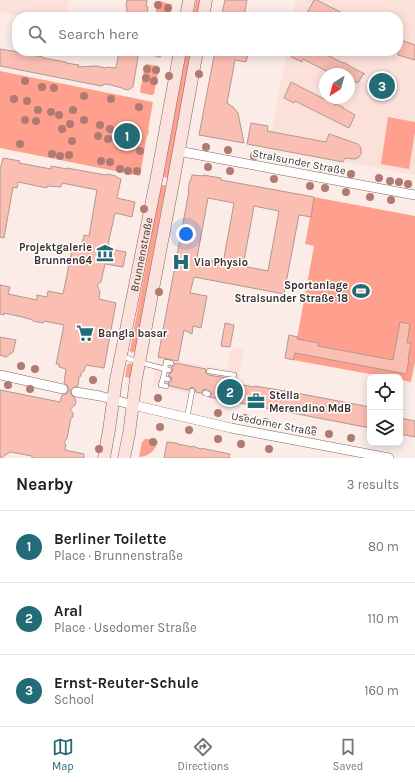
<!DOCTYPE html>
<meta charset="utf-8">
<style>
:root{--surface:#fff;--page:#f2f2f2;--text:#222;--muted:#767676;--line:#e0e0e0;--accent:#236b77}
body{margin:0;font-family:Karla,sans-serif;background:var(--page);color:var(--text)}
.controls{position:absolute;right:12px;bottom:12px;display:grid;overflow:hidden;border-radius:8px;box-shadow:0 2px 10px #0003}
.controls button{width:36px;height:36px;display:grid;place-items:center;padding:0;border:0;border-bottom:1px solid var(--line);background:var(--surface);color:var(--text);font:20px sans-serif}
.compass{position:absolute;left:319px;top:68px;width:36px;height:36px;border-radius:50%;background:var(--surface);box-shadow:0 2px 10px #0003;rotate:216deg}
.you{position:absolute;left:186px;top:234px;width:14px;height:14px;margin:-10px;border:3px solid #fff;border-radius:50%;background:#1a73e8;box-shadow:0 0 0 6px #1a73e833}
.badge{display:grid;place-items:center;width:26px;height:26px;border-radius:50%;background:var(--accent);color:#fff;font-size:13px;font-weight:700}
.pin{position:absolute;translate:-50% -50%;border:2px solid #fff;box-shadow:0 1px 4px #0006}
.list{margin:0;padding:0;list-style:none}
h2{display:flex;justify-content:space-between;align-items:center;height:52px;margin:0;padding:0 16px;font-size:17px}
h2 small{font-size:13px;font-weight:400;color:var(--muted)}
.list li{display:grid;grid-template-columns:26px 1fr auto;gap:12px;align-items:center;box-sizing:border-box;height:72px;padding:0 16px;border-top:1px solid var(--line)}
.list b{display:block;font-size:15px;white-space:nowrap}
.list p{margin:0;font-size:13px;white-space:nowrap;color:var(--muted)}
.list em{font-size:13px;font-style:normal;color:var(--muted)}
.icon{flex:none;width:22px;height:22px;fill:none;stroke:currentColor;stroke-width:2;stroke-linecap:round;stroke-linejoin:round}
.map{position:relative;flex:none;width:415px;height:458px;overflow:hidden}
.search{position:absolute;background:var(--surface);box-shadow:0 2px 10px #0003;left:12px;right:12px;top:12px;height:44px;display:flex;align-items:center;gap:10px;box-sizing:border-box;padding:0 14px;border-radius:16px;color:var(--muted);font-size:15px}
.sheet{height:268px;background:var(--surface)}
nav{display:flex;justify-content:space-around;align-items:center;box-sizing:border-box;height:56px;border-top:1px solid var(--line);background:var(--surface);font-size:11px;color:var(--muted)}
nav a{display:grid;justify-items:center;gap:2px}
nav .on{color:var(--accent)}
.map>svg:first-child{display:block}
.built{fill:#fce0da;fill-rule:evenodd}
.green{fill:#fea08d}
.building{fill:#fbbeb2;stroke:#b09893;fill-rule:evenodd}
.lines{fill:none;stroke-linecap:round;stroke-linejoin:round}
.service-casing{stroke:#7e6762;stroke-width:5.5}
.minor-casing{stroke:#7e6762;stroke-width:10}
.secondary-casing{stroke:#7e6762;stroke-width:13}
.service{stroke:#fff;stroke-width:4.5}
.minor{stroke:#fff;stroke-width:9}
.secondary{stroke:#fce2dd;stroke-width:12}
.tree{fill:#af7a70}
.labels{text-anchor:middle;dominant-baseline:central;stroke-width:3;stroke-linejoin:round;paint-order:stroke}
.street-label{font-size:11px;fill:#3a302e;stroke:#fff}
.poi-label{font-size:11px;font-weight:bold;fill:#3a302e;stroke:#fff;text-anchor:start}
</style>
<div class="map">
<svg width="415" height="458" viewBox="0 0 415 458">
<rect width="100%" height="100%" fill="#fcece8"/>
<path class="built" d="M0,0H69L66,17H28L0,12Z
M296,0H415V175L268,148L287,51H398V17H293ZM325,74H349V98H325Z
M232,347L243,350L234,402L152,386L158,357L227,370Z"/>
<path class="green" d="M196,0H201L198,17H193Z
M159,1L170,4L172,5L169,17H155L157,3Z
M148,51H163L162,56L160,58L149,55L147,53Z
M186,53L191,54L168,178L163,177Z
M147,64L158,66L159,68L154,94L152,95L141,93L140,91L145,65Z
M0,71L153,102L148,130H149L148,135H147L140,176L0,148Z
M388,117L415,122V132L409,169L381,164Z
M161,185H166L135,351L132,353L130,351V350Z
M314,197L415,216V362L411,382L400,380V377H386L293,360L314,246L305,244Z
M129,363L132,364L133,366L131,378L125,377L127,365Z
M145,439H147L158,441C156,450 148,457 139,457L142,442Z"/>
<path class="building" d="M127,0H147L146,6L148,7L146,17H126L127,8L126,6Z
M225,0H247L244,17H221Z
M314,0H317L350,17H305Z
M398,39L415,45V60L398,55Z
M0,49L18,52V53L31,55L43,57V58L66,62V63L79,65L78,67L96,66L106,68L107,67L116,68L119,51H139L133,87L128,90L124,89L122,88L111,85L105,84L101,86L0,66Z
M215,51H230L248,54L246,62L235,60L227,103L233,107L238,113L244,143L199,135Z
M287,51H319L343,63L344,62L351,67L365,74H363L358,83L355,81L349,92V74H332L303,59L302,62L291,57L293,54Z
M291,82L336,105V104L343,107V108L355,115L349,128L295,101L294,103L284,98Z
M251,123L268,126L267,131L326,142L329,134L358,144L361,148V154L358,158L355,159L345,158L343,162L247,144Z
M3,158L20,161L19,163L51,169V166L67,169V168L106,175L108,174L116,176L118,178L121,179L117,198L135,202L132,217L115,213L109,240L108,249L126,252L123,267L105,264L101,282L97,285L100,292L99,299L116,303L104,368L86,365L84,371L81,373V376L79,377L78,386L74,387L70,391L71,394L75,398L76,402L75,405L70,409L73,413V417L71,418L67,438L64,443L66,445L65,450L84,454V458H32V456L10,452L1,458H0V390L60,402L62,395H64L67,393L69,390L67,385L64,383L66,369L59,367V364H56L64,325L44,321L43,323L33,321V320L22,317L4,313V315L0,314V285L10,287L8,294L37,300V295L47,297L48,291L63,294L72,250L77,251L78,244L82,245L84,235L89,236L97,190L62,183L61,187L47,186V188L18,182L17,188L13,187L4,238L0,237V170Z
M192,175L203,176V175L221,178V180L314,197L311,217L299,215L284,294L194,277L190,293L207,296L201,328L193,326L192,334L184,330L178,361L158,357L189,191H188L190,180H191ZM208,198L234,203L223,263L197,258ZM254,206L279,211L268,271L243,266Z
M400,322L410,324L407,343H411L408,360L409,361L406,374L295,353L293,360L285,358L289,335L298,337L297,339L319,343L318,346L393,360Z
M225,323L234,325L230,347L221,346Z
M0,337L16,340L13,352L6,357L0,355Z
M175,363L206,369L205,372L208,375L227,378V381H228L229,384L231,386L234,385L236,382L238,383V384L254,387L255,386L291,392L370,407V428L209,397L211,396L212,393L210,391L206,389L203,390L201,393L196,392L195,389L193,387L190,388L188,390L170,386L169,384L168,383L171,382L172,378L168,375L169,374L172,372L173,369L171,367L174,366Z
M400,418L415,421V437L400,434Z
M167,442L175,443H177L178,444L192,447L194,446L195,447L201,449L203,448L205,449L230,454L229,458H164Z"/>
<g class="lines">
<g class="service-casing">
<path id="service" d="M121,356L139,362L165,369L166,362L171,363
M209,371L234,375L232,382
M163,378L161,385L166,386
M168,379L163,378L165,369L169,370
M205,393L208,394
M187,418L192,391"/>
</g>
<g class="minor-casing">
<path id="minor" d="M178,151L415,195
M0,375L63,389
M76,392L100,396L133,405L231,428L389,458"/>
</g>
<g class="secondary-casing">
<g id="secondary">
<path d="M186,17L189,0"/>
<path d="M203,17L206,0"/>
<path id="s1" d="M104,458L109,430L116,380L157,176L180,51"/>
<path d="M124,458L129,434L136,379L173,183L197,51"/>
</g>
</g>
<use href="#service" class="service"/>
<use href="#minor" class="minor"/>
<use href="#secondary" class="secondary"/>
</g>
<g class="tree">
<circle cx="158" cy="5" r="4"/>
<circle cx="168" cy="8" r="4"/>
<circle cx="147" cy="69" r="4"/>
<circle cx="156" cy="70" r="4"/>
<circle cx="199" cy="74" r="4"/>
<circle cx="169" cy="76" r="4"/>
<circle cx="146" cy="78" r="4"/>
<circle cx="25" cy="81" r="4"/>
<circle cx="154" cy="81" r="4"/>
<circle cx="42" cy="87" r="4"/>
<circle cx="54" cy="88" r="4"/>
<circle cx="84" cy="96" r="4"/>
<circle cx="14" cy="99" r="4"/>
<circle cx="111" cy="99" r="4"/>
<circle cx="27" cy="101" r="4"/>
<circle cx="139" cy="107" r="4"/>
<circle cx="38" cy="110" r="4"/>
<circle cx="73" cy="110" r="4"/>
<circle cx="51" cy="112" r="4"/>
<circle cx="59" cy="115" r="4"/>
<circle cx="25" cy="120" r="4"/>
<circle cx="84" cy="120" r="4"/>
<circle cx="36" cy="121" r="4"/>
<circle cx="70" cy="124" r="4"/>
<circle cx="100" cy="125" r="4"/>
<circle cx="62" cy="129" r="4"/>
<circle cx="110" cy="129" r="4"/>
<circle cx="98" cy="136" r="4"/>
<circle cx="108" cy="139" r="4"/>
<circle cx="72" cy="141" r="4"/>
<circle cx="20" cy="144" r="4"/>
<circle cx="206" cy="147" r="4"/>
<circle cx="228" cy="150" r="4"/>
<circle cx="140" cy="151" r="4"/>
<circle cx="52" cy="154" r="4"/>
<circle cx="69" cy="155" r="4"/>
<circle cx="60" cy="156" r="4"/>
<circle cx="254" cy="156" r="4"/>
<circle cx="101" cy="161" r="4"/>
<circle cx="287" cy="161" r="4"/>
<circle cx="110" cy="162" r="4"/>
<circle cx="208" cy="167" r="4"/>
<circle cx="322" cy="168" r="4"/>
<circle cx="120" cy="169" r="4"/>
<circle cx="128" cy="171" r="4"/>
<circle cx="137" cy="171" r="4"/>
<circle cx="230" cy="171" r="4"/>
<circle cx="351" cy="174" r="4"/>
<circle cx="379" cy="178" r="4"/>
<circle cx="274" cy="179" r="4"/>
<circle cx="390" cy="181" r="4"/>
<circle cx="399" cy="182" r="4"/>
<circle cx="408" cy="184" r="4"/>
<circle cx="310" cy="186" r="4"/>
<circle cx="325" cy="188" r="4"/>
<circle cx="346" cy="192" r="4"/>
<circle cx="370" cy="197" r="4"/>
<circle cx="391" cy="200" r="4"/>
<circle cx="144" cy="209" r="4"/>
<circle cx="159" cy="292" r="4"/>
<circle cx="21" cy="366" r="4"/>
<circle cx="35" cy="369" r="4"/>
<circle cx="93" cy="380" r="4"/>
<circle cx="8" cy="385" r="4"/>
<circle cx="30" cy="389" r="4"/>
<circle cx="158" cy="398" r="4"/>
<circle cx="218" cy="413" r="4"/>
<circle cx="245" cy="418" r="4"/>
<circle cx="265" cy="422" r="4"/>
<circle cx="160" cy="427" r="4"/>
<circle cx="189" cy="430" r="4"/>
<circle cx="313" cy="430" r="4"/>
<circle cx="329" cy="434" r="4"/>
<circle cx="351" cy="438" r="4"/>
<circle cx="218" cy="439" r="4"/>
<circle cx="153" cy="442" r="4"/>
<circle cx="241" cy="444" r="4"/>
<circle cx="99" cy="449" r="4"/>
<circle cx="269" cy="449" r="4"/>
</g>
<defs>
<g id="museum-bare" transform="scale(1.38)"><path d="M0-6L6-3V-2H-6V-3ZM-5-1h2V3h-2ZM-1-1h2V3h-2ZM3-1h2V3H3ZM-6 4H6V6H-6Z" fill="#236b77" stroke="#fff" stroke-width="2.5" paint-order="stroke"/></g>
<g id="hospital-bare" transform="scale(1.38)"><path d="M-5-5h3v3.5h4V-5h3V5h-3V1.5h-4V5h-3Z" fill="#236b77" stroke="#fff" stroke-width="2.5" paint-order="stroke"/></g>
<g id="stadium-bare" transform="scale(1.38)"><path d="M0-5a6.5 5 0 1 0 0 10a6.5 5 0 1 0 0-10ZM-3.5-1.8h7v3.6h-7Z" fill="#236b77" stroke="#fff" stroke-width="2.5" paint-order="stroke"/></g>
<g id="supermarket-bare" transform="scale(1.38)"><path d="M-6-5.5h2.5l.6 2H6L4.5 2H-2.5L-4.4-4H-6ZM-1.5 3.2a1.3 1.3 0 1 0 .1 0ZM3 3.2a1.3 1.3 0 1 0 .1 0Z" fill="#236b77" stroke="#fff" stroke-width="2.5" paint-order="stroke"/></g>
<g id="office-bare" transform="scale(1.38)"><path d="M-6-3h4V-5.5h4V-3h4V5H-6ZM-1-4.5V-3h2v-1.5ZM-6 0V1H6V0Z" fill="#236b77" stroke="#fff" stroke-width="2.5" paint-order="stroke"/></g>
</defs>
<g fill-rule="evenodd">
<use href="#museum-bare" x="105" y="253"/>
<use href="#hospital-bare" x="181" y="262"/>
<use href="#stadium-bare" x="361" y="291"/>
<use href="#supermarket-bare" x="85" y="333"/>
<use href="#office-bare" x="256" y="401"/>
</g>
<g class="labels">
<g class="street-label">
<text transform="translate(299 162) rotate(11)">Stralsunder Straße</text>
<text stroke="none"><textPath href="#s1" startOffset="207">Brunnenstraße</textPath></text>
<text transform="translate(274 424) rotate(11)">Usedomer Straße</text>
</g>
<g class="poi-label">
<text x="92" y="247" text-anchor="end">Projektgalerie<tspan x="92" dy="13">Brunnen64</tspan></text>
<text x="194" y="262">Via Physio</text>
<text x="348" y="285" text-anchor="end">Sportanlage<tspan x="348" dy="13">Stralsunder Straße 18</tspan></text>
<text x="98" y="333">Bangla basar</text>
<text x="269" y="395">Stella<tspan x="269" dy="13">Merendino MdB</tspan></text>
</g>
</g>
</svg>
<div class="controls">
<button><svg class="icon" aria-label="locate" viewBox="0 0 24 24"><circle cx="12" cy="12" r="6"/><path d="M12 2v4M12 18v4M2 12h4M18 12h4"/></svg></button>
<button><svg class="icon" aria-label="layers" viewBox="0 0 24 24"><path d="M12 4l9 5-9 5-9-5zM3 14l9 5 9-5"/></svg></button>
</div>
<svg class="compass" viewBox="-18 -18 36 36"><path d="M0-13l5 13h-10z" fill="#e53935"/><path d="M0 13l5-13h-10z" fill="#767676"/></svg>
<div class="you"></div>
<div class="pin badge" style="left:127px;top:136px">1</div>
<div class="pin badge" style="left:230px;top:392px">2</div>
<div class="pin badge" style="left:382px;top:86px">3</div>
<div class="search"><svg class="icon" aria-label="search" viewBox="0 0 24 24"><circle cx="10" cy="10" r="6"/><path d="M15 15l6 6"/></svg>Search here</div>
</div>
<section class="sheet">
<h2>Nearby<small>3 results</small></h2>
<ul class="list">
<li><span class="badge">1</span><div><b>Berliner Toilette</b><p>Place · Brunnenstraße</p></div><em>80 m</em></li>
<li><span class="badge">2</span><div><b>Aral</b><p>Place · Usedomer Straße</p></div><em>110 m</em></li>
<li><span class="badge">3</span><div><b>Ernst-Reuter-Schule</b><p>School</p></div><em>160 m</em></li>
</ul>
</section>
<nav>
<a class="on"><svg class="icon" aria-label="map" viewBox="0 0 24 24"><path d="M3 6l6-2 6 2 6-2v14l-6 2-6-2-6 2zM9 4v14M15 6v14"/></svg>Map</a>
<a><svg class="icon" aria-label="directions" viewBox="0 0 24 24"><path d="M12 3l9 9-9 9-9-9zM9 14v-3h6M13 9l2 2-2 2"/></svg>Directions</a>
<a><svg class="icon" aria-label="saved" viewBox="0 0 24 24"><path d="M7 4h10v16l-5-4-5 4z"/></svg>Saved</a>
</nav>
